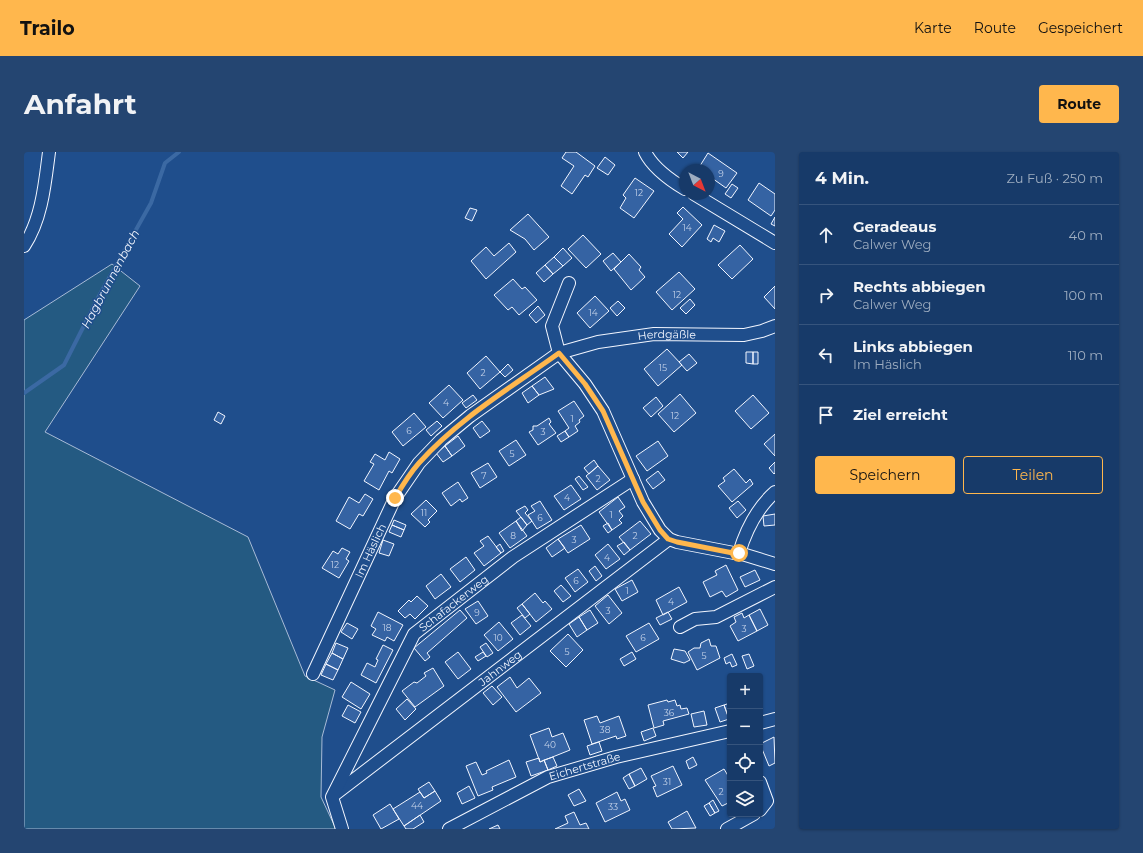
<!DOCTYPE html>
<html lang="de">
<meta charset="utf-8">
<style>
:root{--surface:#173a69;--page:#244571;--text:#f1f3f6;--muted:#9eadc0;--line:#36547d;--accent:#ffb74d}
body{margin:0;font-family:Montserrat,sans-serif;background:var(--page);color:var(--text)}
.controls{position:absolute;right:12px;bottom:12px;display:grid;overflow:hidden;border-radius:4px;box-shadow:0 1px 3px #0004}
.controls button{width:36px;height:36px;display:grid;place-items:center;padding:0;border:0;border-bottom:1px solid var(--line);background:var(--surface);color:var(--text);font:20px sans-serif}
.compass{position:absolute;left:655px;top:12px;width:36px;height:36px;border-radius:50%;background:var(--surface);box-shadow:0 1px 3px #0004;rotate:138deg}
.stop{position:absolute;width:12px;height:12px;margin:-9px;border:3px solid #ffb74d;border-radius:50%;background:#fff}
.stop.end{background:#ffb74d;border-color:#fff;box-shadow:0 1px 4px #0008}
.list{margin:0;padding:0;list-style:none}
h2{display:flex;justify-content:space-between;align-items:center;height:52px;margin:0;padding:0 16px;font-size:17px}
h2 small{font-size:13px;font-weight:400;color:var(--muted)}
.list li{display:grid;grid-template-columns:26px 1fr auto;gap:12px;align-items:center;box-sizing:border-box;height:60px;padding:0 16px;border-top:1px solid var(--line)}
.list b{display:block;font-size:15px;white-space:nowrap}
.list p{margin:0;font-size:13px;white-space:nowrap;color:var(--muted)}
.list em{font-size:13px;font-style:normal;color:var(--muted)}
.actions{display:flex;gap:8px;padding:12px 16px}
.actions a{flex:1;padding:9px 0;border:1px solid var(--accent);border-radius:4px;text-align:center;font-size:14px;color:var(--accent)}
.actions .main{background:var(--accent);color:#111}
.icon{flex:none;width:22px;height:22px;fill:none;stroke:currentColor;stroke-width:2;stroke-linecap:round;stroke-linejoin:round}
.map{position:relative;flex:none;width:751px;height:677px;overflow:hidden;border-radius:4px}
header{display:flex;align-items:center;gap:24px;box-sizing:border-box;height:56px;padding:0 20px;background:var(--accent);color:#111}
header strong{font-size:19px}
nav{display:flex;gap:22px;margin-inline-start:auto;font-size:14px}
.intro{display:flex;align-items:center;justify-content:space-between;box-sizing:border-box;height:96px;padding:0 24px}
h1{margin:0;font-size:28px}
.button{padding:10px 18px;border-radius:4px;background:var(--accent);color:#111;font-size:14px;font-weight:700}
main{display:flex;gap:24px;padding:0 24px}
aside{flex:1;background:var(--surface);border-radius:4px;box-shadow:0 1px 3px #0004}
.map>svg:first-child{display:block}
.green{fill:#245a82;stroke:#a8bbd7}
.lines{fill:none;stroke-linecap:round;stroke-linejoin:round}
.stream{stroke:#3b69a3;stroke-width:4}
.building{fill:#3563a3;stroke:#f2f6ff}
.street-casing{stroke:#f2f6ff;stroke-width:14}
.street{stroke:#1f4e8c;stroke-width:12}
.route{stroke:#ffb74d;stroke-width:5}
.labels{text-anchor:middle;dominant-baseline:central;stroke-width:3;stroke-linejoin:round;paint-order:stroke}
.number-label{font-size:9px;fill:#c3d1e8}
.street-label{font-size:11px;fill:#f2f6ff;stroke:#1f4e8c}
.water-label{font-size:12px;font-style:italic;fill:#f2f6ff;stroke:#1f4e8c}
</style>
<header>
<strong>Trailo</strong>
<nav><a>Karte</a><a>Route</a><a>Gespeichert</a></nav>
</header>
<div class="intro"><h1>Anfahrt</h1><a class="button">Route</a></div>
<main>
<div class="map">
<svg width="751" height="677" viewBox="0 0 751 677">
<rect width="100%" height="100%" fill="#1f4e8c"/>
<path class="green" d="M88,112L116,134L21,280L224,385L281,524L311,538L298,585L297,645L312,677H0V168Z"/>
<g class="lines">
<path class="stream" d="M0,241L40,213L76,142L127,51L141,11L155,0"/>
</g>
<path class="building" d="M542,0H552L571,14L564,25L561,23L548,42L537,34L550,14L538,6Z
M653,0H664L659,6Z
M684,1L713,21L702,36L685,24V18L674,17Z
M581,5L591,13L584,23L573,16Z
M611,26L630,39L610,66L596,56L602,46L599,43Z
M735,31L751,42V58L747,64L724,48Z
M708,32L714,36L707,46L701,42Z
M659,55L678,73L658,95L645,82L659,67L653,61Z
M446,56L453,58L448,69L441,66Z
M504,62L525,85L510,98L501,87L486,78Z
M751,65V74L747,72Z
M690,73L701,79L695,90L689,86L687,90L683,87Z
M559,83L577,102L562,116L544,97Z
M485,91L492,100L462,127L447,109L462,95L470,104Z
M716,93L729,107L708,127L694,113Z
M539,96L548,106L539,114L530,105Z
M589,101L597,110L587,119L579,109Z
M605,102L617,115L615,118L621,125L607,138L590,117Z
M530,105L539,114L529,122L521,113Z
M521,113L529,122L520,130L512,121Z
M655,120L671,137L648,158L632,140Z
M489,127L498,137L501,135L513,148L495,163L488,155L484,158L470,143Z
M751,134V157L740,145Z
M571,144L585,159L566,176L553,161Z
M666,147L671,153L662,162L656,156Z
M594,149L601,156L593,164L586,156Z
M514,154L521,163L512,171L505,163Z
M643,197L658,213L634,234L620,217Z
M722,200H729V212L722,211Z
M729,200H734V212H729Z
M665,202L673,211L663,219L655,210Z
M462,204L476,220L456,237L443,221Z
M484,212L489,218L481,225L476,220Z
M521,225L530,237L515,243L508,234Z
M425,233L439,248L419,266L405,251Z
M508,234L515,243L504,251L498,241Z
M656,242L672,261L650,280L634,262Z
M449,243L453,248L442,256L438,251Z
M729,243L745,261L727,277L711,259Z
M632,245L639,254L627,265L619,256Z
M550,249L560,264L555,268L556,270L551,274L554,279L545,285L541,279L545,276L534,259Z
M194,260L201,264L197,272L190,268Z
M390,261L402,275L379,294L368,280Z
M525,266L527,270L525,272L532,281L514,293L505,280L509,278V274H513Z
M413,269L418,274L407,284L402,278Z
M458,269L466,279L456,286L449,276Z
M541,279L545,285L537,290L533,284Z
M751,282V304L740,292Z
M434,284L441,294L428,304L421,294Z
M492,288L502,303L485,314L475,299Z
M634,289L644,304L623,319L612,304Z
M421,294L428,304L419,310L412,301Z
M365,300L376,307L368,321L365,319L355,338L340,329L350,312L346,310L351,302L361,308Z
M570,308L574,314L565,322L560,316Z
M751,310V321L750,322L745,316Z
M464,311L473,325L456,336L447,321Z
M574,314L586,328L573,338L562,324Z
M710,317L722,331L726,327L729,332L708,350L694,334L701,329L699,326Z
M634,319L641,328L629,337L622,328Z
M555,324L564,335L559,338L551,327Z
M434,330L444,346L438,350L436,347L427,354L418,341Z
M547,333L557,347L540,358L530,344Z
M341,342L349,347L339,364L335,362L326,377L312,369L325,345L335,351Z
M594,345L601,355L595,359L599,364L595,368L598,371L588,378L575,360Z
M402,348L413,359L404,368L406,370L401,375L387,362Z
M516,349L528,368L513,377L504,363L511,359L507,354Z
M714,349L722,358L713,366L705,356Z
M501,354L504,358L501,361L508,369L503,373L492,359Z
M751,362V373L740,374L739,364Z
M497,365L503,373L498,379L492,369Z
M370,368L382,373L380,378L368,373Z
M492,369L503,384L486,396L475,381Z
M616,369L627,382L606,398L595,385Z
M584,371L588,378L584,381L579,374Z
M368,373L380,378L377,385L365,380Z
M557,373L566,387L544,401L534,387Z
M464,384L477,401L460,414L450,401L460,394L456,389Z
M534,387L541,396L528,405L522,396Z
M359,388L370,392L365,404L355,401Z
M600,390L606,398L600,403L593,394Z
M476,392L480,399L477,401L472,395Z
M584,392L596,407L582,417L571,403Z
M318,396L326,400L322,407L325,409L315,426L298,416L309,399L314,402Z
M442,405L451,418L436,430L426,417Z
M702,413L714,438L702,445L698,439L686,445L679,430L693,423L691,419Z
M571,414L578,424L572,429L565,419Z
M554,417L564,430L551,440L541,426Z
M731,418L736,428L721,435L716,425Z
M417,422L427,435L411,447L402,434Z
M608,428L614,440L598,449L591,437Z
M537,433L547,444L539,450L530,439Z
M655,435L663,450L639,463L632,448Z
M511,441L519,451L521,449L528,457L512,470L498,452Z
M584,443L598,461L585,472L571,454Z
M393,444L404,454L391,467L386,462L381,466L374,459L385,448L387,450Z
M454,449L464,464L452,472L441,457Z
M498,452L506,462L501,466L493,456Z
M736,457L744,473L733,479L725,463Z
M436,458L443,466L403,501L406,505L401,509L390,496Z
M566,458L574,471L563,478L555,465Z
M354,460L379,473L370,489L363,485L361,489L348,483L352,477L347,474Z
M644,460L648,467L636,473L632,466Z
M718,461L720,466L725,463L733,479L714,489L706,474L712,470L710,465Z
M498,463L507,474L496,483L487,471Z
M555,465L563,478L553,485L545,472Z
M475,470L489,487L474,499L460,483Z
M323,471L334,477L328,487L317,480Z
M625,471L635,487L612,500L602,484Z
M544,482L559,498L542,515L526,499Z
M685,487L687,494H692L696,506L673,518L664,500L670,496H676L677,491Z
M312,491L324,496L319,507L308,501Z
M462,491L469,501L463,505L456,495Z
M359,493L369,498L352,531L337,523L343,511L351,515L354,508L352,507Z
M650,497L661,499L666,508L660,511L647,507Z
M434,500L447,517L434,527L421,510Z
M459,500L462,504L454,509L451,505Z
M608,500L612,507L600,514L596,507Z
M308,501L319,507L314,518L302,512Z
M708,502L713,513L708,515L706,510L702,512L700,506Z
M725,502L730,514L723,517L718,504Z
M302,512L314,518L309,528L297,523Z
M409,516L420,534L391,555L378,539L390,530L393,531L402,524L400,521Z
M486,525L493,536L505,526L517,541L492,560L473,535Z
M327,530L346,542L337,557L318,545Z
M468,534L478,545L469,553L459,541Z
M383,547L392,557L381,568L372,557Z
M643,548L644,550L651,548L653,554L656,553L657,557L663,556L665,562L639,569L640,573L630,576L624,553Z
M706,551V566L705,567L700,553Z
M324,553L337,560L331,571L318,564Z
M700,553L705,567L696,570L691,556Z
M680,559L683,573L670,575L667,562Z
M573,564L576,571L595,564L602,584L593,587L592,584L568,592L560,568Z
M525,576L528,585L539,581L546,598L516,610L506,583Z
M629,576L632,584L620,589L617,580Z
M750,585L751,611L745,614L736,592Z
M575,590L578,599L566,603L563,594Z
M529,605L533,614L524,618L520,608Z
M669,605L673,613L665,617L662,609Z
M515,606L516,610L520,608L524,618L507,624L502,610Z
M485,608L492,625L468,635L469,638L454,644L442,614L452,610L458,623L463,621L462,619Z
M649,614L658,633L633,645L629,635L632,634L627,624Z
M617,616L623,627L611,634L605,622Z
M700,617L706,627V650L698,654L681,628Z
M605,622L611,634L605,637L599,626Z
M405,630L411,639L400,646L394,637Z
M445,634L451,646L438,652L433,641Z
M555,637L562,649L550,654L544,643Z
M411,639L417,649L380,674L369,657L396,640L400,646Z
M593,640L597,649L601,647L606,658L581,670L572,651Z
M689,648L695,659L691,661L685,651Z
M685,651L691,661L686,664L680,654Z
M366,652L375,667L357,677L349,663Z
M663,659L672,676L648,677L644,670Z
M550,660L556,673L562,671L565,677H531L544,671L541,664Z
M396,663L400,670L389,677H382L380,674Z
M474,673L476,677H465Z"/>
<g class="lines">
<g class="street-casing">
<g id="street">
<path d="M621,0C629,16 646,28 661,37"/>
<path d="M670,42L751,91"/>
<path d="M0,94C18,67 21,31 25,0"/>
<path d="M545,131L528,174L535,201L561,232L579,259L619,350L636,378L645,387L653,390L715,402V401L751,412"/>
<path d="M715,401C722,378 733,356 751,340"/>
<path d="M656,475L671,467L692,465L751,435"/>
<path id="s1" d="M289,522L371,346L395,311L417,288L446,264L535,201L574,190L630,182L720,183L738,179L751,174"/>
<path d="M736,571L751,567"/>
<path d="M736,630L743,649L736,658"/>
<path id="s2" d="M310,643L645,387"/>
<path id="s3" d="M318,677L308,645L390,482L489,405L609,327"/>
<path id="s4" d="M425,677L524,625L592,605L706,579"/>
<path d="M703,677L730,662"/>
</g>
</g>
<use href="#street" class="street"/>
</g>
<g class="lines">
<path class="route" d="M371,346C378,334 386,321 395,311C435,266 488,235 535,201L561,232L579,259L619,350L636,378L644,387L653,390L714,402L715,401"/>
</g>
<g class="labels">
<g class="number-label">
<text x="697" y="21">9</text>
<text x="615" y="40">12</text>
<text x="663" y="75">14</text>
<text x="653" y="142">12</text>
<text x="569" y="160">14</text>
<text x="639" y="215">15</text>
<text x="459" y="220">2</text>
<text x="422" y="250">4</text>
<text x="651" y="263">12</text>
<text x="548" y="266">1</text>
<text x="385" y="278">6</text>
<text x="519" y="279">3</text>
<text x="488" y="301">5</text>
<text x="460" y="323">7</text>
<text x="574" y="326">2</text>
<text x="543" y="345">4</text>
<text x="400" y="360">11</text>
<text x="587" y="362">1</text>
<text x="516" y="365">6</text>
<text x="489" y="383">8</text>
<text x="611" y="383">2</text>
<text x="550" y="387">3</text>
<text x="583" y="405">4</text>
<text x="311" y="412">12</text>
<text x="552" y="428">6</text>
<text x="603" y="438">1</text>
<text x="647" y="449">4</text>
<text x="584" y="458">3</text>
<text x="453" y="460">9</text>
<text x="363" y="475">18</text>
<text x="720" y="476">3</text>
<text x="474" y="485">10</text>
<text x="619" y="485">6</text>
<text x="543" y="499">5</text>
<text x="680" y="503">5</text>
<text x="645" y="560">36</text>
<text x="581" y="577">38</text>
<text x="526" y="592">40</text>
<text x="643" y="629">31</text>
<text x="697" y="639">2</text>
<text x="393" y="653">44</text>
<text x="589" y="654">33</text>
</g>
<g class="street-label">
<text stroke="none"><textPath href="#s1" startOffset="525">Herdgäßle</textPath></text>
<text stroke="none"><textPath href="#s1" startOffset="136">Im Häslich</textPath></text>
<text stroke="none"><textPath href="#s3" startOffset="266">Schafackerweg</textPath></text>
<text stroke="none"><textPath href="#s2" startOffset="209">Jahnweg</textPath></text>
<text stroke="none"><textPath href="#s4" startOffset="150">Eichertstraße</textPath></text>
</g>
<g class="water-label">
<text transform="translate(86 127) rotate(-62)">Hagbrunnenbach</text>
</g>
</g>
</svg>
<div class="controls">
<button>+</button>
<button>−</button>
<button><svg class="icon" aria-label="locate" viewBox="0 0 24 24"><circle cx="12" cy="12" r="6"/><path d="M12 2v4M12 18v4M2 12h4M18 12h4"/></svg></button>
<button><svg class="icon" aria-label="layers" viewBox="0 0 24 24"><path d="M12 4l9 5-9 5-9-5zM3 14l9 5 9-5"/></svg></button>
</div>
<svg class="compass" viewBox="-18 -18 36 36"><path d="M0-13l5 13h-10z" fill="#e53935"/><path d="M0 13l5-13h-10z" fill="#9eadc0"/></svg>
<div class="stop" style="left:715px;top:401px"></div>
<div class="stop end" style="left:371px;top:346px"></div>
</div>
<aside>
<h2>4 Min.<small>Zu Fuß · 250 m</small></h2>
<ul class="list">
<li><svg class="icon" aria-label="ahead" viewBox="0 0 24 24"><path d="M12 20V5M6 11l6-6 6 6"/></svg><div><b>Geradeaus</b><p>Calwer Weg</p></div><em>40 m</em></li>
<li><svg class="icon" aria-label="right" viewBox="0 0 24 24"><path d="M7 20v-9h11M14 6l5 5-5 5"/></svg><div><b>Rechts abbiegen</b><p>Calwer Weg</p></div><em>100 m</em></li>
<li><svg class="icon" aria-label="left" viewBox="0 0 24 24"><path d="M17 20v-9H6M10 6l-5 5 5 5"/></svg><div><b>Links abbiegen</b><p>Im Häslich</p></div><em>110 m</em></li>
<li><svg class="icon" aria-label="arrive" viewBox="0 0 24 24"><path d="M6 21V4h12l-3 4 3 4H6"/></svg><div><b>Ziel erreicht</b></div></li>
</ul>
<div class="actions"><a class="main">Speichern</a><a>Teilen</a></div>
</aside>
</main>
